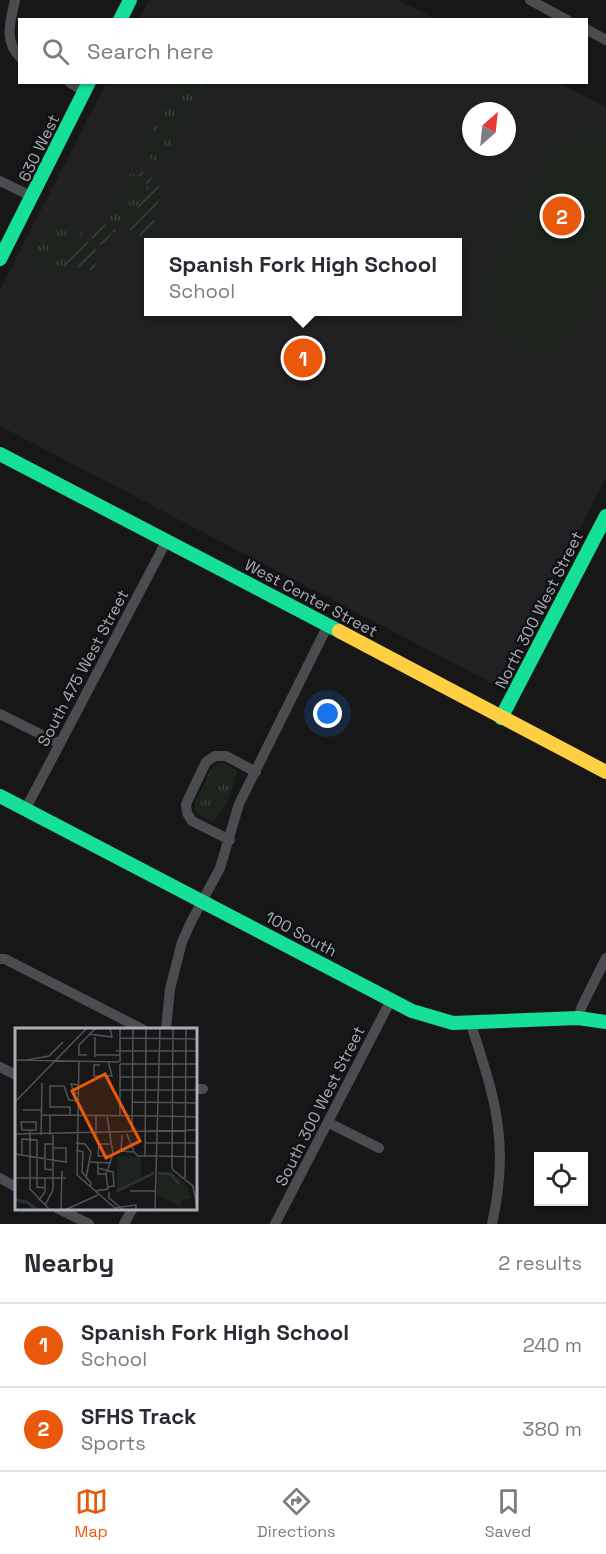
<!DOCTYPE html>
<style>
:root{--surface:#fff;--page:#f2f2f3;--text:#2b2b33;--muted:#7c7c81;--line:#e1e1e2;--accent:#ea580c}
body{margin:0;font-family:"Space Grotesk",sans-serif;background:var(--page);color:var(--text)}
.controls{position:absolute;right:18px;bottom:18px;display:grid;overflow:hidden;border-radius:0px;box-shadow:0 2px 4px #0004}
.controls button{width:54px;height:54px;display:grid;place-items:center;padding:0;border:0;border-bottom:2px solid var(--line);background:var(--surface);color:var(--text);font:30px sans-serif}
.compass{position:absolute;left:462px;top:102px;width:54px;height:54px;border-radius:50%;background:var(--surface);box-shadow:0 2px 4px #0004;rotate:27deg}
.you{position:absolute;left:328px;top:714px;width:21px;height:21px;margin:-15px;border:4px solid #fff;border-radius:50%;background:#1a73e8;box-shadow:0 0 0 9px #1a73e833}
.badge{display:grid;place-items:center;width:39px;height:39px;border-radius:50%;background:var(--accent);color:#fff;font-size:20px;font-weight:700}
.pin{position:absolute;translate:-50% -50%;border:3px solid #fff;box-shadow:0 2px 6px #0006}
.popup{position:absolute;left:144px;top:238px;width:318px;height:78px;box-sizing:border-box;display:grid;place-content:center;border-radius:0px;background:var(--surface);filter:drop-shadow(0 2px 4px #0005);font-size:20px;white-space:nowrap;color:var(--muted)}
.popup b{font-size:22px;color:var(--text)}
.popup::after{content:'';position:absolute;left:50%;top:100%;margin-left:-12px;border:12px solid transparent;border-top-color:var(--surface)}
.list{margin:0;padding:0;list-style:none}
h2{display:flex;justify-content:space-between;align-items:center;height:78px;margin:0;padding:0 24px;font-size:26px}
h2 small{font-size:20px;font-weight:400;color:var(--muted)}
.list li{display:grid;grid-template-columns:39px 1fr auto;gap:18px;align-items:center;box-sizing:border-box;height:84px;padding:0 24px;border-top:2px solid var(--line)}
.list b{display:block;font-size:22px;white-space:nowrap}
.list p{margin:0;font-size:20px;white-space:nowrap;color:var(--muted)}
.list em{font-size:20px;font-style:normal;color:var(--muted)}
.icon{flex:none;width:33px;height:33px;fill:none;stroke:currentColor;stroke-width:2;stroke-linecap:round;stroke-linejoin:round}
.map{position:relative;flex:none;width:606px;height:1224px;overflow:hidden}
.search{position:absolute;background:var(--surface);box-shadow:0 2px 4px #0004;left:18px;right:18px;top:18px;height:66px;display:flex;align-items:center;gap:15px;box-sizing:border-box;padding:0 21px;border-radius:0px;color:var(--muted);font-size:22px}
.sheet{height:246px;background:var(--surface)}
nav{display:flex;justify-content:space-around;align-items:center;box-sizing:border-box;height:84px;border-top:2px solid var(--line);background:var(--surface);font-size:16px;color:var(--muted)}
nav a{display:grid;justify-items:center;gap:3px}
nav .on{color:var(--accent)}
.map>svg:first-child{display:block}
.built{fill:#212123;fill-rule:evenodd}
.grass{fill:url(#grass-tufts)}
.garden{fill:url(#garden-furrows)}
.pitch{fill:#1d241e}
.lines{fill:none;stroke-linecap:round;stroke-linejoin:round}
.street{stroke:#4b4c50;stroke-width:10}
.fast{stroke:#16e098;stroke-width:14}
.slow{stroke:#ffcf43;stroke-width:14}
.labels{text-anchor:middle;dominant-baseline:central;stroke-width:5;stroke-linejoin:round;paint-order:stroke}
.street-label{font-size:16px;fill:#a8adb8;stroke:#111113}
.inset-river{fill:none;stroke:#2a3239;stroke-width:3}
.inset-road{fill:none;stroke:#515357;stroke-width:1.5}
.view{fill:#e8590c;fill-opacity:0.15;stroke:#e8590c;stroke-width:3}
.inset-edge{fill:none;stroke:#a8adb8;stroke-width:3}
</style>
<div class="map">
<svg width="606" height="1224" viewBox="0 0 606 1224">
<defs>
<pattern id="grass-tufts" width="24" height="20" patternUnits="userSpaceOnUse" patternTransform="scale(1.5)"><rect width="24" height="20" fill="#1d241e"/><path d="M3 7l-1-3M5 7V3M7 7l1-3M15 17l-1-3M17 17v-4M19 17l1-3" fill="none" stroke="#3b413d"/></pattern>
<pattern id="garden-furrows" width="10" height="10" patternUnits="userSpaceOnUse" patternTransform="scale(1.5)"><rect width="10" height="10" fill="#1d241e"/><path d="M-1 1l2-2M0 10L10 0M9 11l2-2" fill="none" stroke="#3b413d"/></pattern>
</defs>
<rect width="100%" height="100%" fill="#171717"/>
<path class="built" d="M149,0H398L436,19L139,20Z
M106,83H559L606,107V478L499,687L0,426V290ZM471,111H507V147H471ZM148,242H458V312H148Z"/>
<path class="grass" d="M176,83V82L206,83L190,109L169,98Z
M166,103L187,114L162,163L149,158L144,145Z
M130,173L139,176L147,184L153,182L138,206L135,217L127,229L107,218Z
M49,217L71,228L82,231L62,271C47,273 41,263 29,257Z
M223,763L237,771C233,786 226,812 212,822L196,813L194,803L213,766Z"/>
<path class="garden" d="M135,168L152,177L150,181L165,189L150,218L157,222L149,238L143,235L142,237L127,229L135,217L138,206L152,183L143,184L140,180L139,176L130,173L132,169Z
M104,224L118,231L117,234L112,232L105,246L99,244L98,246L95,244L89,231Z
M82,231L89,244L96,249L95,253L100,256L92,271L82,266L62,271Z"/>
<path class="pitch" d="M598,133L606,135C606,172 606,208 606,245C606,256 606,271 605,281C596,303 583,332 562,344C529,363 487,338 484,301C483,292 486,283 489,275L548,157C564,138 574,134 598,133Z"/>
<g class="lines">
<path class="street" d="M15,0C11,19 3,41 20,57
M530,0L567,20
M586,29L606,40
M69,82L85,92
M0,181L33,197
M0,714L60,744
M25,810L167,540
M230,840L192,821L187,813L186,804L206,762L215,756H226L256,772
M0,959H5L142,1029
M578,1018L582,1006L606,958
M471,1024C481,1057 494,1092 498,1127C502,1158 499,1193 492,1224
M166,1029L170,989L182,942L191,922L220,868L239,804L328,625
M0,1067L16,1075
M195,1089H203
M329,1123L379,1148
M0,1178L16,1187
M57,1208L89,1224
M124,1224L133,1208
M275,1224L391,1000"/>
<path class="fast" d="M120,20L130,0
M0,259L89,82
M0,454L339,631
M501,718L606,516
M0,796L412,1011L453,1023L578,1018L606,1022"/>
<path class="slow" d="M339,631L606,772"/>
</g>
<g class="labels">
<g class="street-label">
<text transform="translate(39 148) rotate(-64)">630 West</text>
<text transform="translate(311 598) rotate(28)">West Center Street</text>
<text transform="translate(539 610) rotate(-63)">North 300 West Street</text>
<text transform="translate(83 668) rotate(-62)">South 475 West Street</text>
<text transform="translate(301 934) rotate(28)">100 South</text>
<text transform="translate(320 1106) rotate(-63)">South 300 West Street</text>
</g>
</g>
<g transform="translate(15 1028)">
<rect width="182" height="182" fill="#171717"/>
<path d="M102,128L126,129V151L102,162ZM143,145L156,146L160,152L165,148L177,170L166,173L165,179L142,167Z" fill="#1d241e"/>
<path d="M112,128V136H104L107,143L114,144L110,154L103,149L102,136Z" fill="#1d241e"/>
<path class="inset-river" d="M143,145L156,146L164,156M102,163L139,145M0,172L12,174L21,181"/>
<path class="inset-road" d="M105,0V34M74,6L97,9L95,0M80,9V29M105,10L182,11M101,23H182M72,27H64V17L81,0M80,27H105M0,32L104,34M12,32L34,28L48,14M64,33L62,147L101,181M105,36H182M85,37H79V48H97L93,33M105,49H182M64,57L56,56L59,65H64M105,62H182M0,74L72,0M118,74L182,75M8,82H27M27,87L143,88M35,87V107M55,88V79H35V58H49L54,72L64,73M105,88V36M144,88L182,89M6,94H21V102H7ZM15,102V161L34,181M117,103L118,0M0,106L182,102M112,106L119,124M26,107L27,55M81,107V88M107,107L106,123L119,124M61,115L70,116L76,124L71,150M130,115H182M95,116H84L83,128H98M61,122L68,124L67,144L76,155L75,159M119,124L123,128H143M0,126L51,134V120H38M7,127V111L22,112V159L30,160M130,128L131,0M144,128L182,129M75,134L96,135M83,134V146H91M83,140L98,144L99,158L93,159M157,141L158,0M157,141L178,158L182,178M38,142L30,141V116H38M0,150H51M170,150L171,0M80,163L93,161L91,146L98,126L92,88M115,163H141M94,164V170L107,181M24,172L30,164V150M30,177L38,162V107M99,180L121,177V181M46,181L47,143M52,181L83,167M140,181L145,0"/>
<path class="view" d="M90,46L125,113L91,130L57,63Z"/>
<rect width="182" height="182" class="inset-edge"/>
</g>
</svg>
<div class="controls">
<button><svg class="icon" aria-label="locate" viewBox="0 0 24 24"><circle cx="12" cy="12" r="6"/><path d="M12 2v4M12 18v4M2 12h4M18 12h4"/></svg></button>
</div>
<svg class="compass" viewBox="-18 -18 36 36"><path d="M0-13l5 13h-10z" fill="#e53935"/><path d="M0 13l5-13h-10z" fill="#7c7c81"/></svg>
<div class="you"></div>
<div class="pin badge" style="left:303px;top:358px">1</div>
<div class="popup"><b>Spanish Fork High School</b>School</div>
<div class="pin badge" style="left:562px;top:216px">2</div>
<div class="search"><svg class="icon" aria-label="search" viewBox="0 0 24 24"><circle cx="10" cy="10" r="6"/><path d="M15 15l6 6"/></svg>Search here</div>
</div>
<section class="sheet">
<h2>Nearby<small>2 results</small></h2>
<ul class="list">
<li><span class="badge">1</span><div><b>Spanish Fork High School</b><p>School</p></div><em>240 m</em></li>
<li><span class="badge">2</span><div><b>SFHS Track</b><p>Sports</p></div><em>380 m</em></li>
</ul>
</section>
<nav>
<a class="on"><svg class="icon" aria-label="map" viewBox="0 0 24 24"><path d="M3 6l6-2 6 2 6-2v14l-6 2-6-2-6 2zM9 4v14M15 6v14"/></svg>Map</a>
<a><svg class="icon" aria-label="directions" viewBox="0 0 24 24"><path d="M12 3l9 9-9 9-9-9zM9 14v-3h6M13 9l2 2-2 2"/></svg>Directions</a>
<a><svg class="icon" aria-label="saved" viewBox="0 0 24 24"><path d="M7 4h10v16l-5-4-5 4z"/></svg>Saved</a>
</nav>
